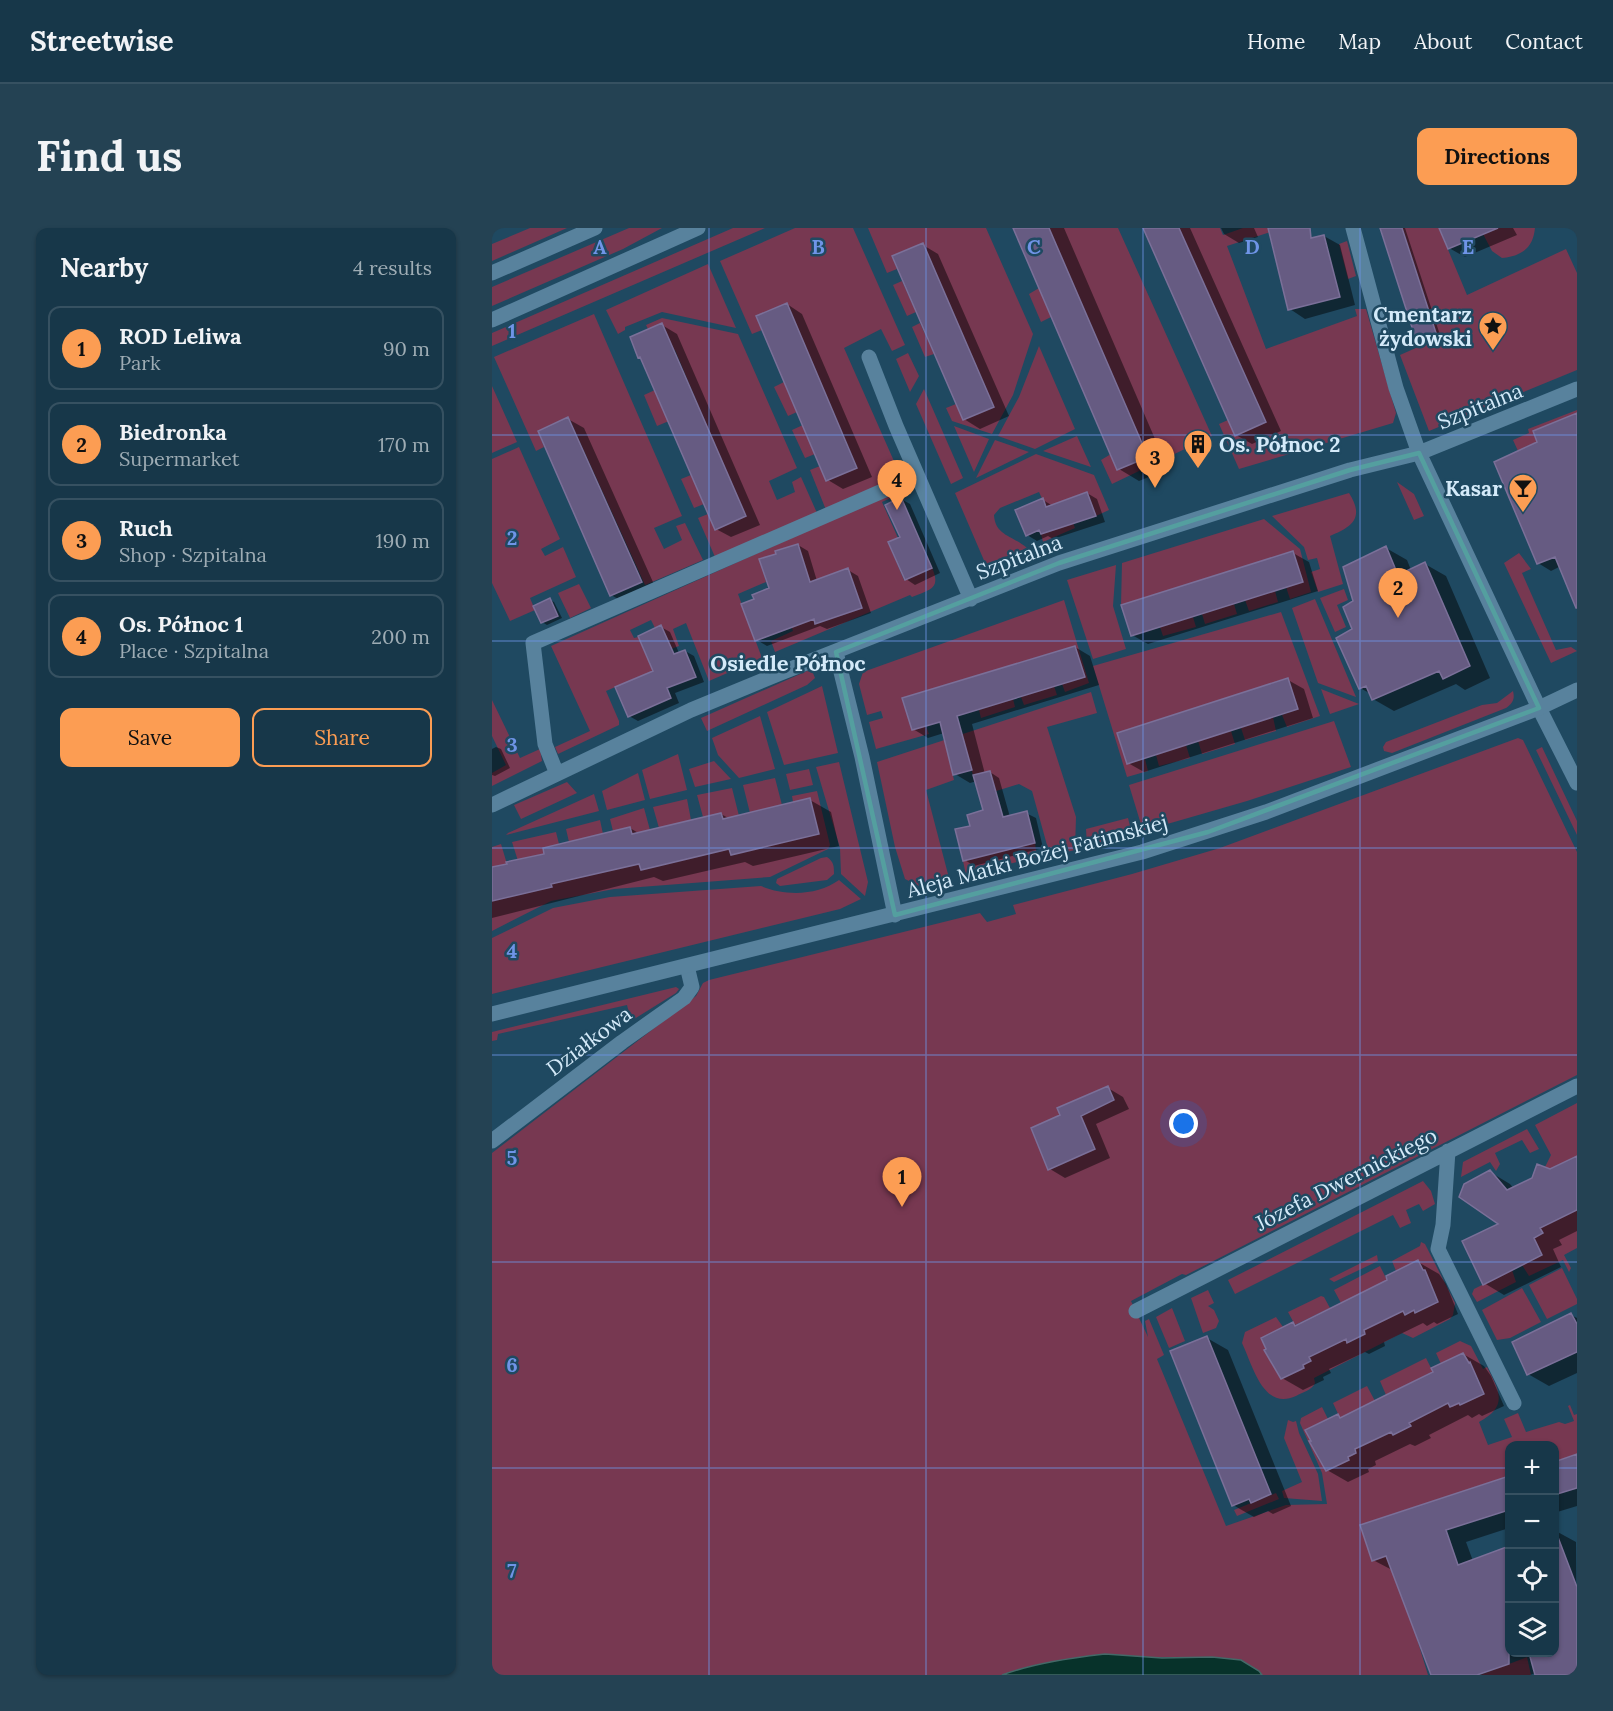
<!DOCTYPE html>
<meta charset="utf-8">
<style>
:root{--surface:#173749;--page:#244253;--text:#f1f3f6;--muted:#9eacb4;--line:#365161;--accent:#fc9d53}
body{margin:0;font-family:Lora,serif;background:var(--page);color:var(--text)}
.controls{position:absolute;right:18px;bottom:18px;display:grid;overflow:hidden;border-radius:12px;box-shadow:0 2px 4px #0004}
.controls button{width:54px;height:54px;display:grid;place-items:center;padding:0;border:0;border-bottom:2px solid var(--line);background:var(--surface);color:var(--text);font:30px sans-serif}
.you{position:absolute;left:692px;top:896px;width:21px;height:21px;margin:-15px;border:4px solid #fff;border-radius:50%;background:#1a73e8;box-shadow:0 0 0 9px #1a73e833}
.badge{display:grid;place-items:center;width:39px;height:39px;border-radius:50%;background:var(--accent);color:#111;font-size:20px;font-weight:700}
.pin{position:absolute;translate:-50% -50px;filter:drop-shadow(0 2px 3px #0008)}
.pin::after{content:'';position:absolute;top:32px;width:21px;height:18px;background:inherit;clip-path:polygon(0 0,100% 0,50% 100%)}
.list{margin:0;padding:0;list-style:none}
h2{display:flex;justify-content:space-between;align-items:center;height:78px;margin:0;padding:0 24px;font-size:26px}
h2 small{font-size:20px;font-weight:400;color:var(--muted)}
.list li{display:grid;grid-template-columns:39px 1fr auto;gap:18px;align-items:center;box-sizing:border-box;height:84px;margin:0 12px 12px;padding:0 12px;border:2px solid var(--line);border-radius:12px}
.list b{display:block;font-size:22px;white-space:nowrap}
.list p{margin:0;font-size:20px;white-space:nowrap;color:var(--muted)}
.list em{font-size:20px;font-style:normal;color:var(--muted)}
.actions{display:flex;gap:12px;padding:18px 24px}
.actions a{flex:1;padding:14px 0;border:2px solid var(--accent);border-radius:12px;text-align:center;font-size:21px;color:var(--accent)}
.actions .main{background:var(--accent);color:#111}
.icon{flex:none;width:33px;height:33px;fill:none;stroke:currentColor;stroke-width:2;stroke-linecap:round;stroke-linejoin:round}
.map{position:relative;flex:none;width:1085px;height:1447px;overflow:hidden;border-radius:12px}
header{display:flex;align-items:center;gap:36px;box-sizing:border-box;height:84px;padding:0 30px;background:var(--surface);border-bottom:2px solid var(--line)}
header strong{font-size:28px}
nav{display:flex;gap:33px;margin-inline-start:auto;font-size:21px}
.intro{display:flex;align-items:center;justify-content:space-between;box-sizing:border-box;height:144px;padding:0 36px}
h1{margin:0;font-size:42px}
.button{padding:15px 27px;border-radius:12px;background:var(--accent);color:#111;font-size:21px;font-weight:700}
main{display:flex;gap:36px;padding:0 36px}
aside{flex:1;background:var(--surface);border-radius:12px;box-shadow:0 2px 4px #0004}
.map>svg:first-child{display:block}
.green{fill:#773851}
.water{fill:#07322a;stroke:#446968;stroke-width:1.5}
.shadow{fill:#0007;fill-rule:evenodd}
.building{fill:#665b82;stroke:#7b7099;stroke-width:1.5}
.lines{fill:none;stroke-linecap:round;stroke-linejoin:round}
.minor{stroke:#58829d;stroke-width:15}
.tertiary{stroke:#58829d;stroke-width:15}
.marked{fill:none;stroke:#549f9f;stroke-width:4.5;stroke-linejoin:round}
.grid{fill:none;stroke:#6f94e7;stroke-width:1.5;stroke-opacity:0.55}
.labels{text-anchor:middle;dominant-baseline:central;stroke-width:5;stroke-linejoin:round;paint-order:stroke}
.poi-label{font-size:21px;font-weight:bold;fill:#d4eaf9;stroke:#1f4961;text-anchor:end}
.street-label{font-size:21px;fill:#d4eaf9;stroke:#1f4961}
.neighbourhood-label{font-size:22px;font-weight:bold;fill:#d4eaf9;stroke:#1f4961}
.grid-label{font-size:20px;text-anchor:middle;font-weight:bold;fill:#6f94e7;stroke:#1f4961;stroke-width:5;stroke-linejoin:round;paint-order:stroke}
</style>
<header>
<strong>Streetwise</strong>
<nav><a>Home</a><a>Map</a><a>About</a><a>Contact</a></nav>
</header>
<div class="intro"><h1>Find us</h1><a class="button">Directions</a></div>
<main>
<aside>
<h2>Nearby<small>4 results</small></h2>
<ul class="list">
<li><span class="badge">1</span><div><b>ROD Leliwa</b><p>Park</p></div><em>90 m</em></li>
<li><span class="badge">2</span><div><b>Biedronka</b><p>Supermarket</p></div><em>170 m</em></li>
<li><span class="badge">3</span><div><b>Ruch</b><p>Shop · Szpitalna</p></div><em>190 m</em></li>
<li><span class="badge">4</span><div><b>Os. Północ 1</b><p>Place · Szpitalna</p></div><em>200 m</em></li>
</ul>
<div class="actions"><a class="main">Save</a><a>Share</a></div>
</aside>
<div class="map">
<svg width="1085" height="1447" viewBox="0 0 1085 1447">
<rect width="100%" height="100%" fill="#1f4961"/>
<path class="green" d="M38,0H75L0,33V16Z
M137,0H170L131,21L0,78V59Z
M241,0H273L0,118V105Z
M303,0H361L413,117L400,123L389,101L352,120L409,249L334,282L318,242L328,238L365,239L295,75L264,88L270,102L260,106L228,33Z
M376,0H494L541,106L521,167L500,206L460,193L454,180L464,176L471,192L502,179L431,15L400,28L405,41L395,45Z
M557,0H626L720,208L620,256L609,232L619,226L656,229Z
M687,0H728L731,7L751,0H791L735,18L774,121L865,88L863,81H874L904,185L901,195L747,241L727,196L736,192L743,208L774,194Z
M910,0H947L975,67L1074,21L1085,45V142L937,203L908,127L926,119L925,115L945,107Z
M1006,0H1043C1041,20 1030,28 1010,30L1000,23L991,6Z
M855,13L864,48L856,51L847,16Z
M216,36L244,100L170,84L133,99V102L126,106L114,82Z
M410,53L424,84L415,88L401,57Z
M547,60L559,89L549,94L537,66Z
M102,86L190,288L162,300L172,321L190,312L184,298L193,295L211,332L153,357L77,190L46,203L52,219L44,223L2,129Z
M170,90L246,106L305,240L277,253L285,272L303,264L300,254L309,249L325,285L223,329L206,290L216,286L223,301L253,288L183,122L151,135L156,101L154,97Z
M428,95L442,126L433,129L420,99Z
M547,118L583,201L543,221L506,208L527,169Z
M416,125L427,148L418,164L404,131Z
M292,154L305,184L296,188L282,159Z
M0,158L25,214L0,225Z
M432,161L471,250L459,256L424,176Z
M163,162L177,193L165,198L152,167Z
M1085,182V185L1041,204L1056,240L1026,223L1021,212L1037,205L1036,201Z
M311,197L323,226L313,230L300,202Z
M462,198L497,211L482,244Z
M585,208L599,239L551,223Z
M503,212L537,224L484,250Z
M27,219L68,311L49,321L53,328L71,319L84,349L38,370L43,382L18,393L0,355V231Z
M544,226L602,247L617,282L604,288L595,264L573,272L583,300L551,314L549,306L566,300L560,292L547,264L508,280L502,287C503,308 522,308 535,320L494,337L463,265Z
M199,247L212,276L202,280L189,251Z
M905,254L922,266L932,288L922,292Z
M406,262L407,266L390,274L406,310L396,314L412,352L437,342L438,335C450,360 441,361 420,369L418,367L283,424L279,413L301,403L282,352L314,340L306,316L283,323L284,326L268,331L274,354L246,366L270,430L217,453L194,395L181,401L187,418L179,421L163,400L159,392L138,402L142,410L146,409L161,443L114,463L127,493V497L66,526L63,519L98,503L59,418Z
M857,265C873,290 860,299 838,308L851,356L826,364L819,344L828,341L825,330L816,332L812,319L780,288Z
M772,291L808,321L819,364L798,371L794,359L811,354L801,323L629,377L630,335Z
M1027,325L1039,341L1030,345L1064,422L1079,419L1085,423L1059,435L1012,335Z
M624,337L621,378L634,421L601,431L575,352Z
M87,356L99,380L78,390L66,365Z
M852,361L856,372L845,377L854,399L843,404L828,370Z
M783,363L786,374L757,383L753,372Z
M823,371L864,469L826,455L800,380Z
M572,372L597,455L573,464L570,456L593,449L583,418L411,470L420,502L434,498L437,506L384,521L377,494L391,490L389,483L375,487L367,456L371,444Z
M742,376L745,386L713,396L710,386Z
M789,384L828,488L795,499L790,487L806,481L796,450L625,505L635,536L653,531L656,543L635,549L601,438Z
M701,389L704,399L671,408L668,399Z
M315,443L321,445L323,450L315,457L215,503L209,490Z
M330,458L346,525L292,537L275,484Z
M562,458L565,467L532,477L529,469Z
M829,461L867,476L838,486Z
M1021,463C1023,471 1021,475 1014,480L900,525L892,523L891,519L894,514L990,477L1005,475Z
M599,464L605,485L555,499L584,589L583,622L558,628L540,563L527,556L501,564L498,543L481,547L473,520L456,525L462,552L434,562L457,650L427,658L413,651L403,619L385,534Z
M521,471L523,479L489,490L487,482Z
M0,472L28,530L48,521L50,533L0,558V545L14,537L0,508Z
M268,488L283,541L247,550L226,527L220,510Z
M781,489L784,503L753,512L749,500Z
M842,493L859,539L755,573L651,603L637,557Z
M739,503L743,516L710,526L706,513Z
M1026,510L1031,512L1085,624V847L694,1047L690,1046L639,1073L656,1109L653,1093L657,1091L672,1127L665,1131L734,1298L794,1277L835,1276L830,1245L808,1195L809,1190L830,1179L836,1191L814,1202L827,1233H829L834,1243L857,1232L856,1229L864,1225L863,1221L899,1204L901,1207L918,1199L917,1195L956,1175H967L968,1177L992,1166L987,1155L988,1154L971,1125L949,1136L944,1125L968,1113L979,1118L991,1141L995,1139C1007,1163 1017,1178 987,1194L996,1217L1020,1209L1012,1191L1026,1185L1034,1204L1067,1194L1073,1196L1082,1193L1076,1178L1078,1177L1082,1187L1085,1186V1226L1063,1234L1062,1218H1017V1248L868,1297L880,1333L894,1328L922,1401L936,1447H770L767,1443L749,1432L720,1429L581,1430L525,1442L510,1447H0V925L204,768L211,755L217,752L488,685L495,694L524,686L521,677L640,646L728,620Z
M694,517L698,530L667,538L664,527Z
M1050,519L1085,593V607L1044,522Z
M186,526L195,562L158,571L150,542Z
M222,533L239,551L203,559L197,541Z
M347,534L376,654L373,668L349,646L348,620L324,539Z
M317,541L321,557L298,562L294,546Z
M146,545L153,572L115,582L110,563Z
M283,550L290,577L258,585L251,557Z
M75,554L85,565L29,591L22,577Z
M240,560L247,588L231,592L229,585L211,589L205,567Z
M325,563L338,617L336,621L278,649L122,661L59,673L0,703V673L59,659V656L147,636L149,642L237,621L239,627L327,606L301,574L300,568Z
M102,566L107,583L14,607L16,605Z
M195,571L199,592L167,600L161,579Z
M152,580L158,602L140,606L138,599L121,603L118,591Z
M636,590L640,606L595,618L594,601Z
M108,592L111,606L77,614L74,601Z
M64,604L67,616L51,620L53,627L26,633L20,614Z
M543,615L545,629L474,647L471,633Z
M9,616L15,636L0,639V619Z
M335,629C342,634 342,638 342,646L335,652L288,658L284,655L285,651L329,630Z
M347,652L369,671L348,681L0,766V710L61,680L118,669L269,658C293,668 325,668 347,652Z
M184,759L187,761L184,765L139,793L135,777L6,806L5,812L0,813V804Z
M1085,875V928L1055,943L1053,939L1059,927L1043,897Z
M1035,901L1047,921L1038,925L1030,912L1003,925L1008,936L1004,943L998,934L969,949L971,934Z
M931,953L939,963L943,976L931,983L927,976L914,982L919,995L908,1000L901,987L743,1066L736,1052Z
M1085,982V1020L1072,1027L1079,1040L1077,1044L1071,1032L1037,1048L1030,1037L1050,1027L1042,1010L1050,1005L1048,1000Z
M929,1014L933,1016L963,1075L961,1087L958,1091L921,1110L910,1105L822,1150L823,1155C820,1162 811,1164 804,1168C771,1183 761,1138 750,1115L753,1104L784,1089L791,1099L769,1110L774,1121L772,1122L789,1151L812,1140L811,1137L819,1133L817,1129L854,1111L856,1115L873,1106L872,1102L911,1083L913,1087L922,1082L924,1085L946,1074L942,1062L926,1032L904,1043L900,1033L928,1018Z
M885,1027L886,1033L842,1054L837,1051Z
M888,1038L895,1052L849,1075L842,1062Z
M1070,1040L1085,1071V1076L1055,1091L1037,1057Z
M1020,1042L1024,1054L985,1074L980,1066L982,1061Z
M1030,1060L1049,1094L1018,1110L1005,1112L990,1082Z
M716,1062L722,1075L716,1078L722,1082L727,1093L724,1100L711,1105L699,1070Z
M829,1068L832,1069L838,1080L803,1097L796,1084Z
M680,1080L693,1113L677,1120L664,1089Z
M934,1130L941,1144L894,1167L888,1153Z
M875,1158L883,1173L848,1190L841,1175Z
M796,1192L801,1194L804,1193L807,1205L826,1246L830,1273L792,1270L790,1263L810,1254L792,1210Z
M784,1265L787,1271L745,1288L742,1282Z
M1035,1429L1039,1447H988Z"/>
<path class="water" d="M613,1426L670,1430L720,1429L749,1432L767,1443L770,1447H510C543,1435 579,1430 613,1426Z"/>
<path class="shadow" d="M522,0H572L676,241L647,253L627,241Z
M653,0H698L789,203L760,216L744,207Z
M729,0H762L766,9L747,15L732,6Z
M890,0H913L949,110L931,117L926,114Z
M948,0H1021L1025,7L973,29L957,20Z
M832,8L848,17L863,77L813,91L798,81Z
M431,17L446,26L517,188L488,201L472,191Z
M295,76L310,86L380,249L351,261L336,252Z
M170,97L185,106L268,297L239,309L224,301Z
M76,191L92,200L165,363L135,376L119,367Z
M1047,215L1069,338L1059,343L1046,335Z
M595,265L605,271L613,294L561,311L556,308L545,313L535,307L551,272L561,278Z
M409,271L418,276L448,345L423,357L414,351Z
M306,317L316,323L325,353L356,342L366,348L379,385L335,401L328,398L275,418L265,412L264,372L279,361L286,327Z
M894,320L915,332L919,342L933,336L954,348L998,450L973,462L964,456L902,483L881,471L879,466L868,460L862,402L863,374Z
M801,325L817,334L826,363L656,416L640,407Z
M58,372L62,374L70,390L55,397L50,394Z
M169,399L178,404L187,425L193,423L202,428L212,454L183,465L187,475L146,493L137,488L162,444Z
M583,419L598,428L607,457L480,496L493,546L498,544L507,550L518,589L534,585L544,590L551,620L482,638L473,632L480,599L493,583L485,553L478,555L463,546L452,505L436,510L421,501Z
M796,452L812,461L821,490L652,544L636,535Z
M4,519L9,521L18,540L3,548L0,547V521Z
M318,572L339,584L347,618L261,638L253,634L171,653L162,649L0,690V640L54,627L138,600L148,606L229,586L238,591Z
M616,860L631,869L637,881L604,896L618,930L573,950L558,941L570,888Z
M1085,930V1003L1067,1012L1070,1017L1061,1021L1069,1039L1012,1067L992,1055L1009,996L998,944L1018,956L1022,961Z
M926,1034L947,1046L954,1056L966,1086L945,1096L942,1094L935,1098L931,1095L892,1114L893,1118L877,1126L873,1124L837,1141L839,1145L831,1149L832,1152L811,1162L790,1150L801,1095L805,1098L897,1052Z
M1079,1087L1085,1090V1145L1057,1158L1036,1146Z
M715,1110L736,1122L799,1278L781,1286L776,1283L762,1289L741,1277Z
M971,1126L992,1138L999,1148L1012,1178L990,1188L987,1186L980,1190L976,1187L937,1207L939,1210L923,1218L918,1216L883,1233L884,1237L876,1241L877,1244L856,1254L835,1242L846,1188L850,1190L943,1145ZM974,1173L960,1179L958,1177Z
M1085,1228V1278L1062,1285V1235Z
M1017,1250V1300L974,1314L981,1333L1017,1319V1424H1062V1302L1084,1314L1085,1447H1045L1044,1445L1038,1447H940L902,1343L881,1332L870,1298Z"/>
<path class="building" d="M521,0H557L656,229L625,242Z
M651,0H687L774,194L743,208Z
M776,0H818L819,10L832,7L848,69L796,82Z
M888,0H910L945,108L925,115Z
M947,0H1006L956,21Z
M431,15L502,179L471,192L400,28Z
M295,75L365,240L334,253L264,88Z
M170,95L254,288L223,302L148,129L146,130L138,109Z
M1085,185V380H1084L1063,329L1045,336L1002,234L1045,214L1041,203Z
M76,189L150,354L118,368L46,203Z
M595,264L604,288L549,306L547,302L534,308L523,282L551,270L554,279Z
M409,269L440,340L413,352L396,314L408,309L393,277Z
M306,316L318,354L356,340L370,380L323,396L322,391L263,413L249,376L262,371L260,367L277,360L267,331L284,326L283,323Z
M894,318L906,347L933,334L978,438L951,451L947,443L880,472L874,458L867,461L844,410L860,401L851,379L861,373L851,339Z
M801,323L811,354L639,408L629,377Z
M58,370L66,388L49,395L41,378Z
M169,397L182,426L193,422L204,449L175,460L179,470L136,489L123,459L161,443L146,408Z
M583,418L593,449L465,488L480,542L461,547L448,494L420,502L410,470Z
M796,450L806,481L635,536L625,505Z
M498,543L511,589L535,583L543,615L471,633L463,601L478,598L475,587L491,582L481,547Z
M318,570L327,606L239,627L237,621L149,642L147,636L59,656L60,659L0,673V639L15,636L14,634L52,626L51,620L138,599L140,606L229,585L231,591Z
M616,858L622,872L589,888L603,921L556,942L539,900L568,887L565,880Z
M1085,928V982L1048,1000L1051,1005L1042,1010L1050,1027L991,1057L970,1013L1006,996L967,969L972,956L998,942L1015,962L1040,950L1045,936L1058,941Z
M926,1032L931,1042H933L946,1074L923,1085L922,1082L913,1087L911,1083L872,1102L873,1106L855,1115L854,1111L817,1129L819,1133L811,1137L812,1140L789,1151L772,1122L774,1121L769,1110L801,1094L803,1098L895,1052L894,1048Z
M1079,1085L1085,1096V1124L1035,1147L1020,1114Z
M715,1108L779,1266L759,1275L757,1271L740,1278L678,1123Z
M971,1125L977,1135L978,1134L992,1166L968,1177L967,1175L958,1179L956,1175L917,1195L919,1198L901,1207L899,1204L863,1221L864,1225L856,1229L857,1232L834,1243L817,1213H819L813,1202L846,1186L848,1190L894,1167L941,1144L939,1140Z
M1085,1226V1260L1062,1267V1234Z
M1017,1248V1282L954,1302L966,1337L1017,1318V1436L985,1447H939L894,1328L880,1333L868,1297Z
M1062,1304H1064L1085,1359V1447H1043L1037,1425H1062Z"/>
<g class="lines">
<path class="minor" d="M861,0L904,160L927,225L1047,480L1085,555
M377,129L404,198L479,371
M344,424L370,529L403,687
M65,546L53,516L41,415L425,248
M0,577L199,482L286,446L567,335L858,242L927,225L1085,161
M0,913L130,814L192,770L200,759L195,738
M956,923L951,997L946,1021L1022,1175
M644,1083L1085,858"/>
<path class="tertiary" d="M0,45L103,0
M0,92L206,0
M0,786L650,624L774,584L1047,480L1085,462"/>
</g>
<path class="marked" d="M927,225L1047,480L716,604L403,687L344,424L567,335L858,242Z"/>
<path class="grid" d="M217,0V1447M434,0V1447M651,0V1447M868,0V1447M0,207H1085M0,413H1085M0,620H1085M0,827H1085M0,1034H1085M0,1240H1017M1062,1240H1085"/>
<defs>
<g id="sight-pin" transform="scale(1.5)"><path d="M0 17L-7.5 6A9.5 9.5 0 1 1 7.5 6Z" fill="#fc9d53" stroke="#1f4961"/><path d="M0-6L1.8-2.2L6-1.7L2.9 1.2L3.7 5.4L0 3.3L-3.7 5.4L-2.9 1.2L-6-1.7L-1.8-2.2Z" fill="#111"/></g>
<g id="building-pin" transform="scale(1.5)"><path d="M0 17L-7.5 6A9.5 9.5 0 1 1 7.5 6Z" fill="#fc9d53" stroke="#1f4961"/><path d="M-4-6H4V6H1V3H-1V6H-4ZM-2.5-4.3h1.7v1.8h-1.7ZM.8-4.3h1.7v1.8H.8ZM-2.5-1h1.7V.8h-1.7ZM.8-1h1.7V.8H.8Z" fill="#111"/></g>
<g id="bar-pin" transform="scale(1.5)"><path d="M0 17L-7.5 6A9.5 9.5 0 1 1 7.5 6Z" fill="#fc9d53" stroke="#1f4961"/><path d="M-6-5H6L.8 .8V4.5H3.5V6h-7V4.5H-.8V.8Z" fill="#111"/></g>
</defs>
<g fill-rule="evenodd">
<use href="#sight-pin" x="1001" y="98"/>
<use href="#building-pin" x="706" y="216"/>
<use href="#bar-pin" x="1031" y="260"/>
</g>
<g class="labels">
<g class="poi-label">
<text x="980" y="86">Cmentarz<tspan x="980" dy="24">żydowski</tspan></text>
<text x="727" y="216" text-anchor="start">Os. Północ 2</text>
<text x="1010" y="260">Kasar</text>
</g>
<g class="street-label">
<text transform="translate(988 178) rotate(-22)">Szpitalna</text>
<text transform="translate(527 329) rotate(-21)">Szpitalna</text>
<text transform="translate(545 628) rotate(-15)">Aleja Matki Bożej Fatimskiej</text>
<text transform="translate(97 813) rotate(-37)">Działkowa</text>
<text transform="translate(854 951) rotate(-27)">Józefa Dwernickiego</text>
</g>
<g class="neighbourhood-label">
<text x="296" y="435">Osiedle Północ</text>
</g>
</g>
<g class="grid-label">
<text x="108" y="26">A</text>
<text x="326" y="26">B</text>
<text x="542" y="26">C</text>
<text x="760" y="26">D</text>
<text x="976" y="26">E</text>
<text x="20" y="110">1</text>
<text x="20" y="317">2</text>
<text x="20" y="524">3</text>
<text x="20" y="730">4</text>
<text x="20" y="937">5</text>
<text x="20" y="1144">6</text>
<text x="20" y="1350">7</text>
</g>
</svg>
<div class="controls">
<button>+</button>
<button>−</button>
<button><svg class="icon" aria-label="locate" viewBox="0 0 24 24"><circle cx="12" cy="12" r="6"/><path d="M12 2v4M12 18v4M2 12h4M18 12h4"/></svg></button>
<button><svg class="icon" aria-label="layers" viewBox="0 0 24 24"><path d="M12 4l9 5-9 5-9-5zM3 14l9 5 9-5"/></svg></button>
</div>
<div class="you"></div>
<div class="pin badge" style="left:410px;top:979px">1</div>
<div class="pin badge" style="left:906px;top:390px">2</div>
<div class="pin badge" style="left:663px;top:260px">3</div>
<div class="pin badge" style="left:405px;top:282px">4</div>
</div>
</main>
